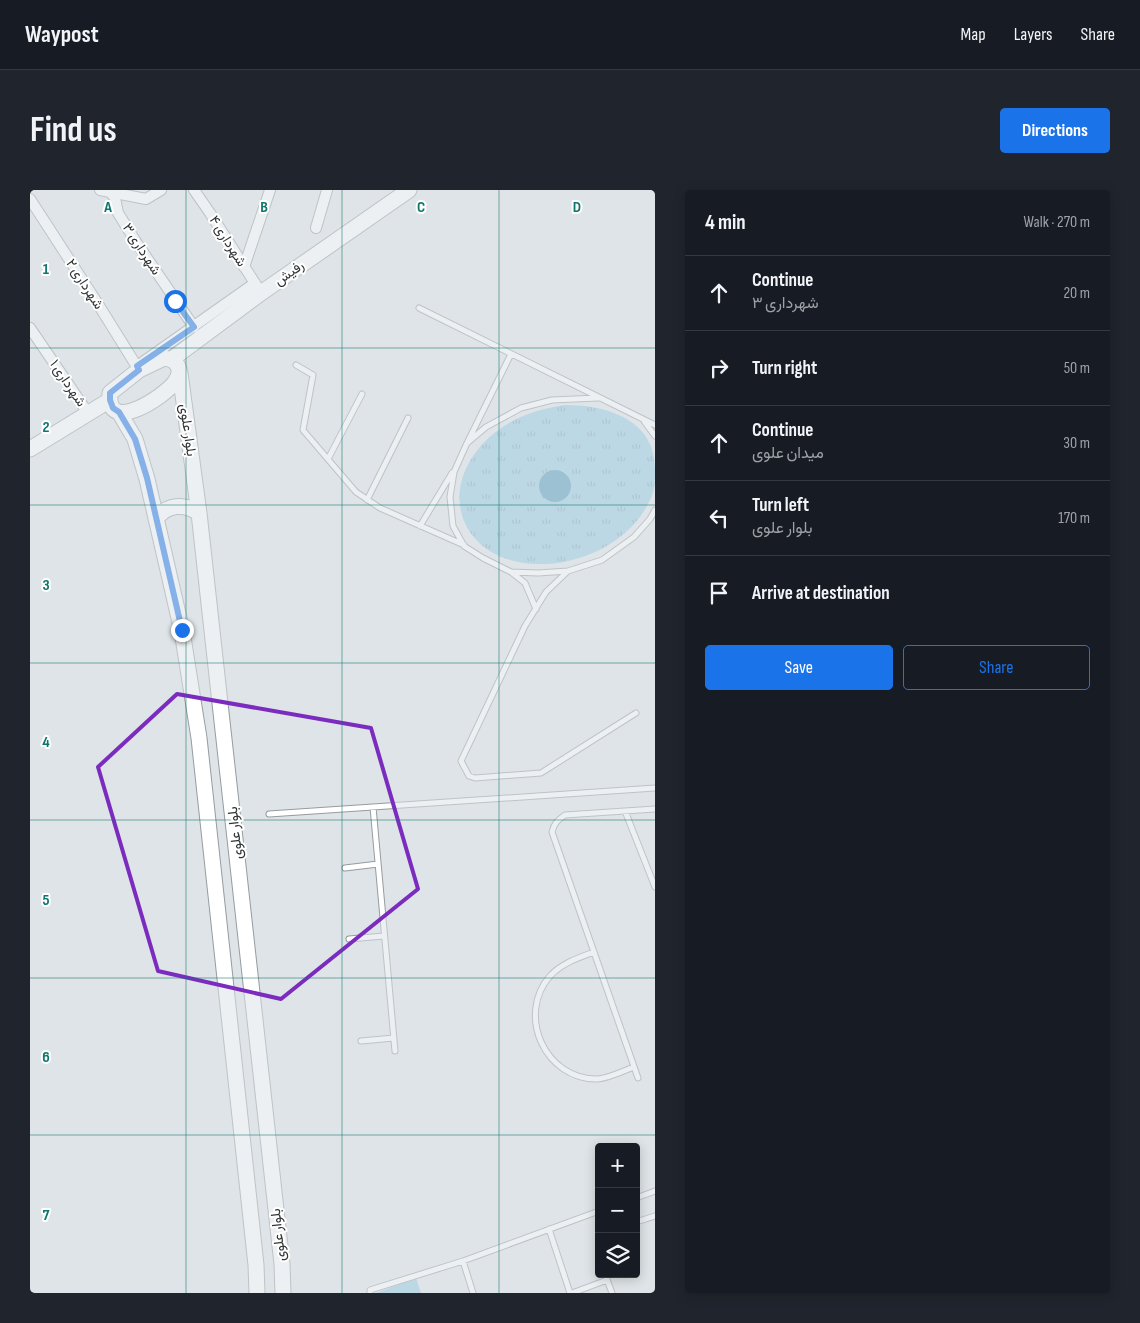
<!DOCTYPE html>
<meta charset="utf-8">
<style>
:root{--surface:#171b24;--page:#20242c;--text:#f1f3f6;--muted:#9ea1a6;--line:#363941;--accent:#1a73e8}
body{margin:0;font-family:"Sofia Sans Condensed",Vazirmatn,sans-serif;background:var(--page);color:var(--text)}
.controls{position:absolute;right:15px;bottom:15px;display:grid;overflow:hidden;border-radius:5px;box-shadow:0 2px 12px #0003}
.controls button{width:45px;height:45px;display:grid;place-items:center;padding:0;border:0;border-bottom:1px solid var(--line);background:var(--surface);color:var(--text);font:25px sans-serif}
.stop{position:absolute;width:15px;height:15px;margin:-11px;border:4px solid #1a73e8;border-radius:50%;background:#fff}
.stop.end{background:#1a73e8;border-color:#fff;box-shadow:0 1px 5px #0008}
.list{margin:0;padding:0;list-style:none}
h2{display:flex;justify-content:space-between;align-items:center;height:65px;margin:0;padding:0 20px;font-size:21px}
h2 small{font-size:16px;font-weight:400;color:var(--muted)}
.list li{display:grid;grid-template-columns:32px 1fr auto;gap:15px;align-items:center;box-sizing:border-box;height:75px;padding:0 20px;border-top:1px solid var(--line)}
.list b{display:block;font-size:19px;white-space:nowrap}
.list p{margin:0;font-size:16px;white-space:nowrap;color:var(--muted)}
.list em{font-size:16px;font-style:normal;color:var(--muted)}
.actions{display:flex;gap:10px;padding:15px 20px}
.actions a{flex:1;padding:11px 0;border:1px solid var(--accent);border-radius:5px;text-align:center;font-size:18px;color:var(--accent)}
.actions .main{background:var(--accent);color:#fff}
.icon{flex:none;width:28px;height:28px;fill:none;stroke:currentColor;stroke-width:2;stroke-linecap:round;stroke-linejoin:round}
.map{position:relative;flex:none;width:625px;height:1103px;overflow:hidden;border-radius:5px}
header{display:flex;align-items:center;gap:30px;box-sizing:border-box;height:70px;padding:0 25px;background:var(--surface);border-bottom:1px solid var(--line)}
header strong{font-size:24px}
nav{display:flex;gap:28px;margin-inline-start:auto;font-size:18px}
.intro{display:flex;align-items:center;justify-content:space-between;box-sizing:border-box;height:120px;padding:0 30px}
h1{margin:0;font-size:35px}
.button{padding:12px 22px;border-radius:5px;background:var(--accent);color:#fff;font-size:18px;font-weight:700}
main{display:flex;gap:30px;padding:0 30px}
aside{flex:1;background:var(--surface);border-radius:5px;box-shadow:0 2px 12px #0003}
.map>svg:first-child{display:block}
.grass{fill:url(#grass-tufts);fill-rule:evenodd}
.park{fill:#93c9e1}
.water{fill:#4998b9}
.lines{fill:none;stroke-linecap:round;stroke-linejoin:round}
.lane-casing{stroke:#969c9f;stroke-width:7}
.street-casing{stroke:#969c9f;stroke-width:12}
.secondary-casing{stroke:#969c9f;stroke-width:17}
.lane{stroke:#fff;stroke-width:5}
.street{stroke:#fff;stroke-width:10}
.secondary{stroke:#fff;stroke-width:15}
.route{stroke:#1a73e8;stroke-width:6}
.marked{fill:none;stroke:#7b2cbf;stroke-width:4;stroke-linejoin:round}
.grid{fill:none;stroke:#0f766e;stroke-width:1;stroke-opacity:0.55}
.labels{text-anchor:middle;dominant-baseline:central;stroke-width:4;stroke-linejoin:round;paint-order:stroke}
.street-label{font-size:14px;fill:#313435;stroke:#fff}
.grid-label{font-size:16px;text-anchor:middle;font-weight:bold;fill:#0f766e;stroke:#fff;stroke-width:4;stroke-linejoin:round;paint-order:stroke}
</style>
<header>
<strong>Waypost</strong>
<nav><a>Map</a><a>Layers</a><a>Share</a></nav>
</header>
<div class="intro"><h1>Find us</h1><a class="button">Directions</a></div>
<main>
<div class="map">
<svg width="625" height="1103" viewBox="0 0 625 1103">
<defs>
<pattern id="grass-tufts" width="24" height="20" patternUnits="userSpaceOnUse" patternTransform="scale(1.25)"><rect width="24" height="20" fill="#93c9e1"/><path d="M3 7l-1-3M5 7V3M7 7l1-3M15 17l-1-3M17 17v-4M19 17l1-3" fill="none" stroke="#79a4b7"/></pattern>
</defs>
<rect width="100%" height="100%" fill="#dee4e7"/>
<path class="grass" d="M535,215C576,215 625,229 625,279C625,291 625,301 619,312C599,353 549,376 505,374C427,370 404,295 462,245C483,227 508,219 535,215ZM524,280L533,283C538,291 542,295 538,305H512C505,292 513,286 524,280Z"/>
<path class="park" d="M386,1088L391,1103H346Z"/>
<path class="water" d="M509 296a16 16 0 1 1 32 0a16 16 0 1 1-32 0Z"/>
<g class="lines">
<g class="lane-casing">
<path id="lane" d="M389,118L625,235
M266,175L283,185L273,240L326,302L350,318L434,355
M614,231L625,246
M438,251L481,164
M298,269L332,204
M337,310L378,228
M390,336L422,283
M538,381L508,383L481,382L453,368L434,356L423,336L420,307L424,282L437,253L456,237L491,218L522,210L568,208
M481,382L495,393L506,419
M606,523L511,583L445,588L439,586L431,571L495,436L516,402L538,381L572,370L604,347L620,329L625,320
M343,617L365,861
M595,621L625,697
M239,624L625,598
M315,678L348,674
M319,749L354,746
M564,762C548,768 532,773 520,786C486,825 515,890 568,889C579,888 593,881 604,877
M331,851L364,848
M608,888L522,642C524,633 528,630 535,625L625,619
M606,1008L625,1001
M606,1032L625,1026
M519,1039L540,1103
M569,1056V1057
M433,1071L443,1103
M575,1084L582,1103
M340,1103V1100L433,1071L569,1021
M542,1103L577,1090"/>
</g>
<g class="street-casing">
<path id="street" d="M70,0L116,9L131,0
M164,0L180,23L228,98
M84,3L88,23L106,52L164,137
M0,9L68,114L109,180
M286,38L297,0
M214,77L240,0
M0,138L58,223
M110,174L225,93"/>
</g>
<g class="secondary-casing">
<path id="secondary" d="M83,0L84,3
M134,168C147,169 154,180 145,192C135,206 76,246 80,203L109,180Z
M142,169L231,103L379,0
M150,183L169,323L252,1074L253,1103
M89,222L105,249L117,289L152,441L169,548L226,1075L227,1103
M0,259L80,210
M126,329C137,314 154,313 169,323"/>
</g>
<use href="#lane" class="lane"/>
<use href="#street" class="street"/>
<use href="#secondary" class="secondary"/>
</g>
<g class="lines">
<path class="route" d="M145,111L164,137L107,176L109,180L80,203V210L83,218L89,222L105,249L117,288L152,440"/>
</g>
<path d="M0 0H625V1103H0ZM147,504L341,538L388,699L251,809L128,781L68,577Z" fill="#dee4e7" fill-opacity=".55" fill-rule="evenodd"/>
<path class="marked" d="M147,504L341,538L388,699L251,809L128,781L68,577Z"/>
<path class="grid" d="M156,0V1103M312,0V1103M469,0V1103M0,158H625M0,315H625M0,473H625M0,630H625M0,788H625M0,945H625"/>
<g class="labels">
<g class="street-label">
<text transform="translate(198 51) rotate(58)">شهرداری ۴</text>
<text transform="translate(112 59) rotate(57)">شهرداری ۳</text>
<text transform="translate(259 83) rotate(-35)">رفیش</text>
<text transform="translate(55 94) rotate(57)">شهرداری ۲</text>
<text transform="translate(38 193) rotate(56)">شهرداری ۱</text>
<text transform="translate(158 240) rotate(82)">بلوار علوی</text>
<text transform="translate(205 643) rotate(-96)">بلوار علوی</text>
<text transform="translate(248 1045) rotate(-96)">بلوار علوی</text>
</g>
</g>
<g class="grid-label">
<text x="78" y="22">A</text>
<text x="234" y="22">B</text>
<text x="391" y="22">C</text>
<text x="547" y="22">D</text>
<text x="16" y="84">1</text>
<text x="16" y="242">2</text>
<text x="16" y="400">3</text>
<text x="16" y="557">4</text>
<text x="16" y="715">5</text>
<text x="16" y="872">6</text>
<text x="16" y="1030">7</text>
</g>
</svg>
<div class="controls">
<button>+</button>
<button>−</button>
<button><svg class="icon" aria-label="layers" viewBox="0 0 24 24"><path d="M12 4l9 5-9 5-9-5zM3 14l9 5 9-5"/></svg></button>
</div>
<div class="stop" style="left:145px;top:111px"></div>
<div class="stop end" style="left:152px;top:440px"></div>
</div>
<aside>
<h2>4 min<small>Walk · 270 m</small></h2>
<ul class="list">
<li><svg class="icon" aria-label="ahead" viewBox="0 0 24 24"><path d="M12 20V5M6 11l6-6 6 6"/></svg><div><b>Continue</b><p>شهرداری ۳</p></div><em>20 m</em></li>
<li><svg class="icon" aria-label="right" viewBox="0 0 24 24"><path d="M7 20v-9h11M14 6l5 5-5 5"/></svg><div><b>Turn right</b></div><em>50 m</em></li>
<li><svg class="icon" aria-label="ahead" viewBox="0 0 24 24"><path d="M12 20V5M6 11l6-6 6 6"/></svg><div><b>Continue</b><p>میدان علوی</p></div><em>30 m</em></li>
<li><svg class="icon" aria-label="left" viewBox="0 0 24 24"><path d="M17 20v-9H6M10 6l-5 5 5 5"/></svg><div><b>Turn left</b><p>بلوار علوی</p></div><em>170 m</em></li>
<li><svg class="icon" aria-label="arrive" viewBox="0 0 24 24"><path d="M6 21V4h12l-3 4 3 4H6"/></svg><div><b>Arrive at destination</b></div></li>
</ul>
<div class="actions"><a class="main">Save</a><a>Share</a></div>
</aside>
</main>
